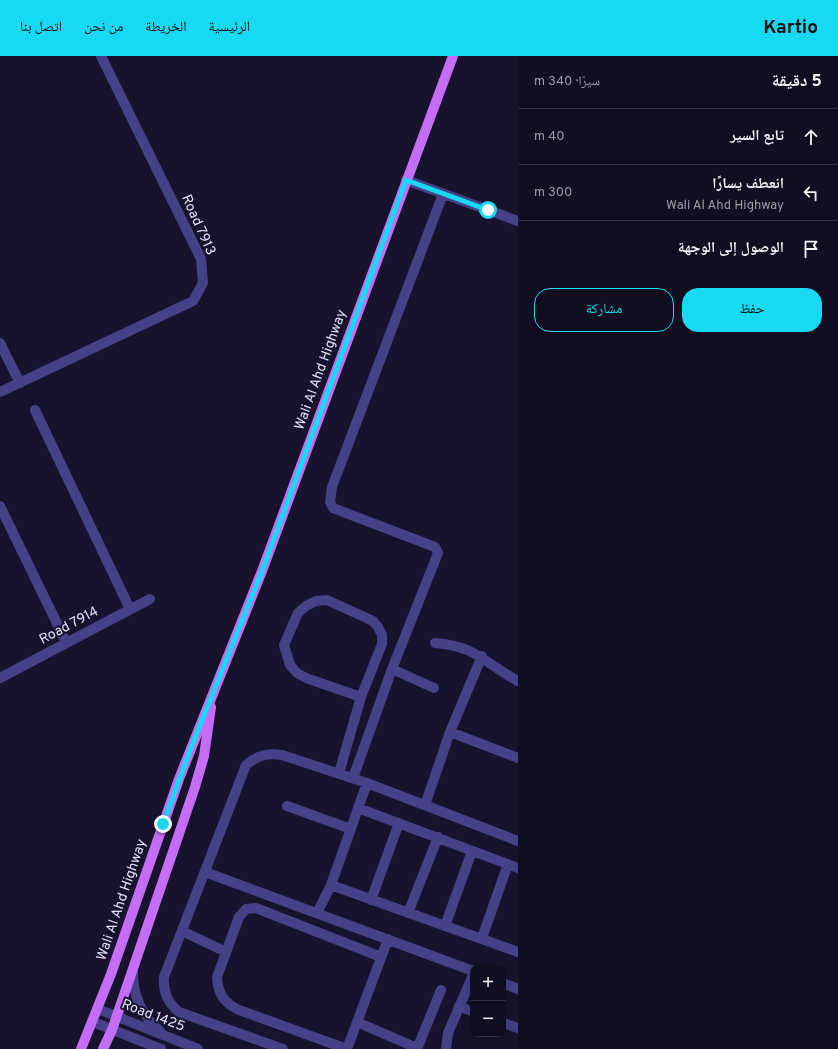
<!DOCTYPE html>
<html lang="ar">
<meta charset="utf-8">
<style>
:root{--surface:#120e21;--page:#1f1c2e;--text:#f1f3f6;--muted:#9c9ca5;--line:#312e3f;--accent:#17daf2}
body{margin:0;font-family:Overpass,"Noto Naskh Arabic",sans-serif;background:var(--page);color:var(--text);direction:rtl}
.controls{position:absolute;right:12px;bottom:12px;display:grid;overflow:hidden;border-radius:8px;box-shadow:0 2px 10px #0003}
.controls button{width:36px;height:36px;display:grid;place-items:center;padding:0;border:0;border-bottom:1px solid var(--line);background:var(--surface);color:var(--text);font:20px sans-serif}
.stop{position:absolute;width:12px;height:12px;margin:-9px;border:3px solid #17daf2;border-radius:50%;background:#fff}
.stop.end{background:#17daf2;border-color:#fff;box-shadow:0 1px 4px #0008}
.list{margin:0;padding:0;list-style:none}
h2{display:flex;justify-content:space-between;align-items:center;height:52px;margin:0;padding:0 16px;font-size:17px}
h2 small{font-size:13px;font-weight:400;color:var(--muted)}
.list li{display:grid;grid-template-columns:26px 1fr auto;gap:12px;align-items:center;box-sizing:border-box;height:56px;padding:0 16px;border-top:1px solid var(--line)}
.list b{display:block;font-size:15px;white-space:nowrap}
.list p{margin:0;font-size:13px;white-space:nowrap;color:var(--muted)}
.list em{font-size:13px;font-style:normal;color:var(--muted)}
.actions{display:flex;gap:8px;padding:12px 16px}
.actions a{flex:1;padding:9px 0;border:1px solid var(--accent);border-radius:16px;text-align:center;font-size:14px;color:var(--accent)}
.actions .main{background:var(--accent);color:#111}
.icon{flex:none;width:22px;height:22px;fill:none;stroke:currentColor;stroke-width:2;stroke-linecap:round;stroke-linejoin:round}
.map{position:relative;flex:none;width:518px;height:993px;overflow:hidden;direction:ltr}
header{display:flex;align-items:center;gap:24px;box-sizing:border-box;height:56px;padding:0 20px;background:var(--accent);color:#111}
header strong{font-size:19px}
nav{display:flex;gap:22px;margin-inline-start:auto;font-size:14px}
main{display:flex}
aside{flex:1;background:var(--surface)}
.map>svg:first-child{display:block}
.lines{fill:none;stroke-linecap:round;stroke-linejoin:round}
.minor{stroke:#454188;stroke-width:10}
.major{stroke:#c56df7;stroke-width:10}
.route{stroke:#17daf2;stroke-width:5}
.labels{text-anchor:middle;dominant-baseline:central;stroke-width:4;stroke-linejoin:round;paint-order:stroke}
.street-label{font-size:14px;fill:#e3e0fd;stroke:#18132c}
</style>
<header>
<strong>Kartio</strong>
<nav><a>الرئيسية</a><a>الخريطة</a><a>من نحن</a><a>اتصل بنا</a></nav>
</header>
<main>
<aside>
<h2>5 دقيقة<small>سيرًا · 340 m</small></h2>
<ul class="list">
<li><svg class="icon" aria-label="ahead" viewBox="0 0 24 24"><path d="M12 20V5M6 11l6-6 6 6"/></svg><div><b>تابع السير</b></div><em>40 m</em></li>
<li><svg class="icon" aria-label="left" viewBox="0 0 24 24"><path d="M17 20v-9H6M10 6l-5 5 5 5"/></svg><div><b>انعطف يسارًا</b><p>Wali Al Ahd Highway</p></div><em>300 m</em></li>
<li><svg class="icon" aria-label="arrive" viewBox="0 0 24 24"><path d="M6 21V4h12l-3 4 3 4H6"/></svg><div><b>الوصول إلى الوجهة</b></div></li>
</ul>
<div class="actions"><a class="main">حفظ</a><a>مشاركة</a></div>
</aside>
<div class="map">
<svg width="518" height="993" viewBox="0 0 518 993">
<rect width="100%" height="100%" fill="#18132c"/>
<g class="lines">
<path class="minor" d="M406,124L518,165
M0,287L20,327
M0,336L193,245L203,227L201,203L101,0
M35,354L130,553
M0,450L66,586
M435,587C477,590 484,607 518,625
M392,613L434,632
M0,622L150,543
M450,676L518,702
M339,717L361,641L382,588V579L378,571L373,565L327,544L316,545L306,550L298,557L284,589L290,609L297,617L306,622L361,641
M353,722L392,613L438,497L435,491L333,452L330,446L332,431L443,138
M425,749L450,676L482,600
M287,750L351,773
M358,752L518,812
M205,816L473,915
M331,829L518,896
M371,844L399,767
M317,857L331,829L367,727
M408,857L438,781
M445,870L472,795
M182,875L226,896
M482,882L508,808
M133,916C133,940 142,960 160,975
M503,927L518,933
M459,950L473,956
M98,953L198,993
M93,966L161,993
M357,966L417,992
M503,967L518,972
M283,993L179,956C167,946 163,936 164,921L246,709C258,699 267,697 282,699L367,727L518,785
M347,993L239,954C224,947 218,938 217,921L239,861L246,853L256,852L381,901
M347,993L388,883
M417,993L441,934
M446,993L448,977L473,919"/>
<path class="major" d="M81,993L111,918L179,723L262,515L453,0
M103,993L112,974L195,731L204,700L211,651"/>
</g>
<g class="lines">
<path class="route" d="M163,768L190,694L262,515L406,124L488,154"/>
</g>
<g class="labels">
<g class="street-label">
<text transform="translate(198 169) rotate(66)">Road 7913</text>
<text transform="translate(321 314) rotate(-70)">Wali Al Ahd Highway</text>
<text transform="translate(69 570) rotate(-28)">Road 7914</text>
<text transform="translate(122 844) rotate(-71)">Wali Al Ahd Highway</text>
<text transform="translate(153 960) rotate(21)">Road 1425</text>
</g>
</g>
</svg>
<div class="controls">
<button>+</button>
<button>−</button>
</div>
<div class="stop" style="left:488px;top:154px"></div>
<div class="stop end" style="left:163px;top:768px"></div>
</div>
</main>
